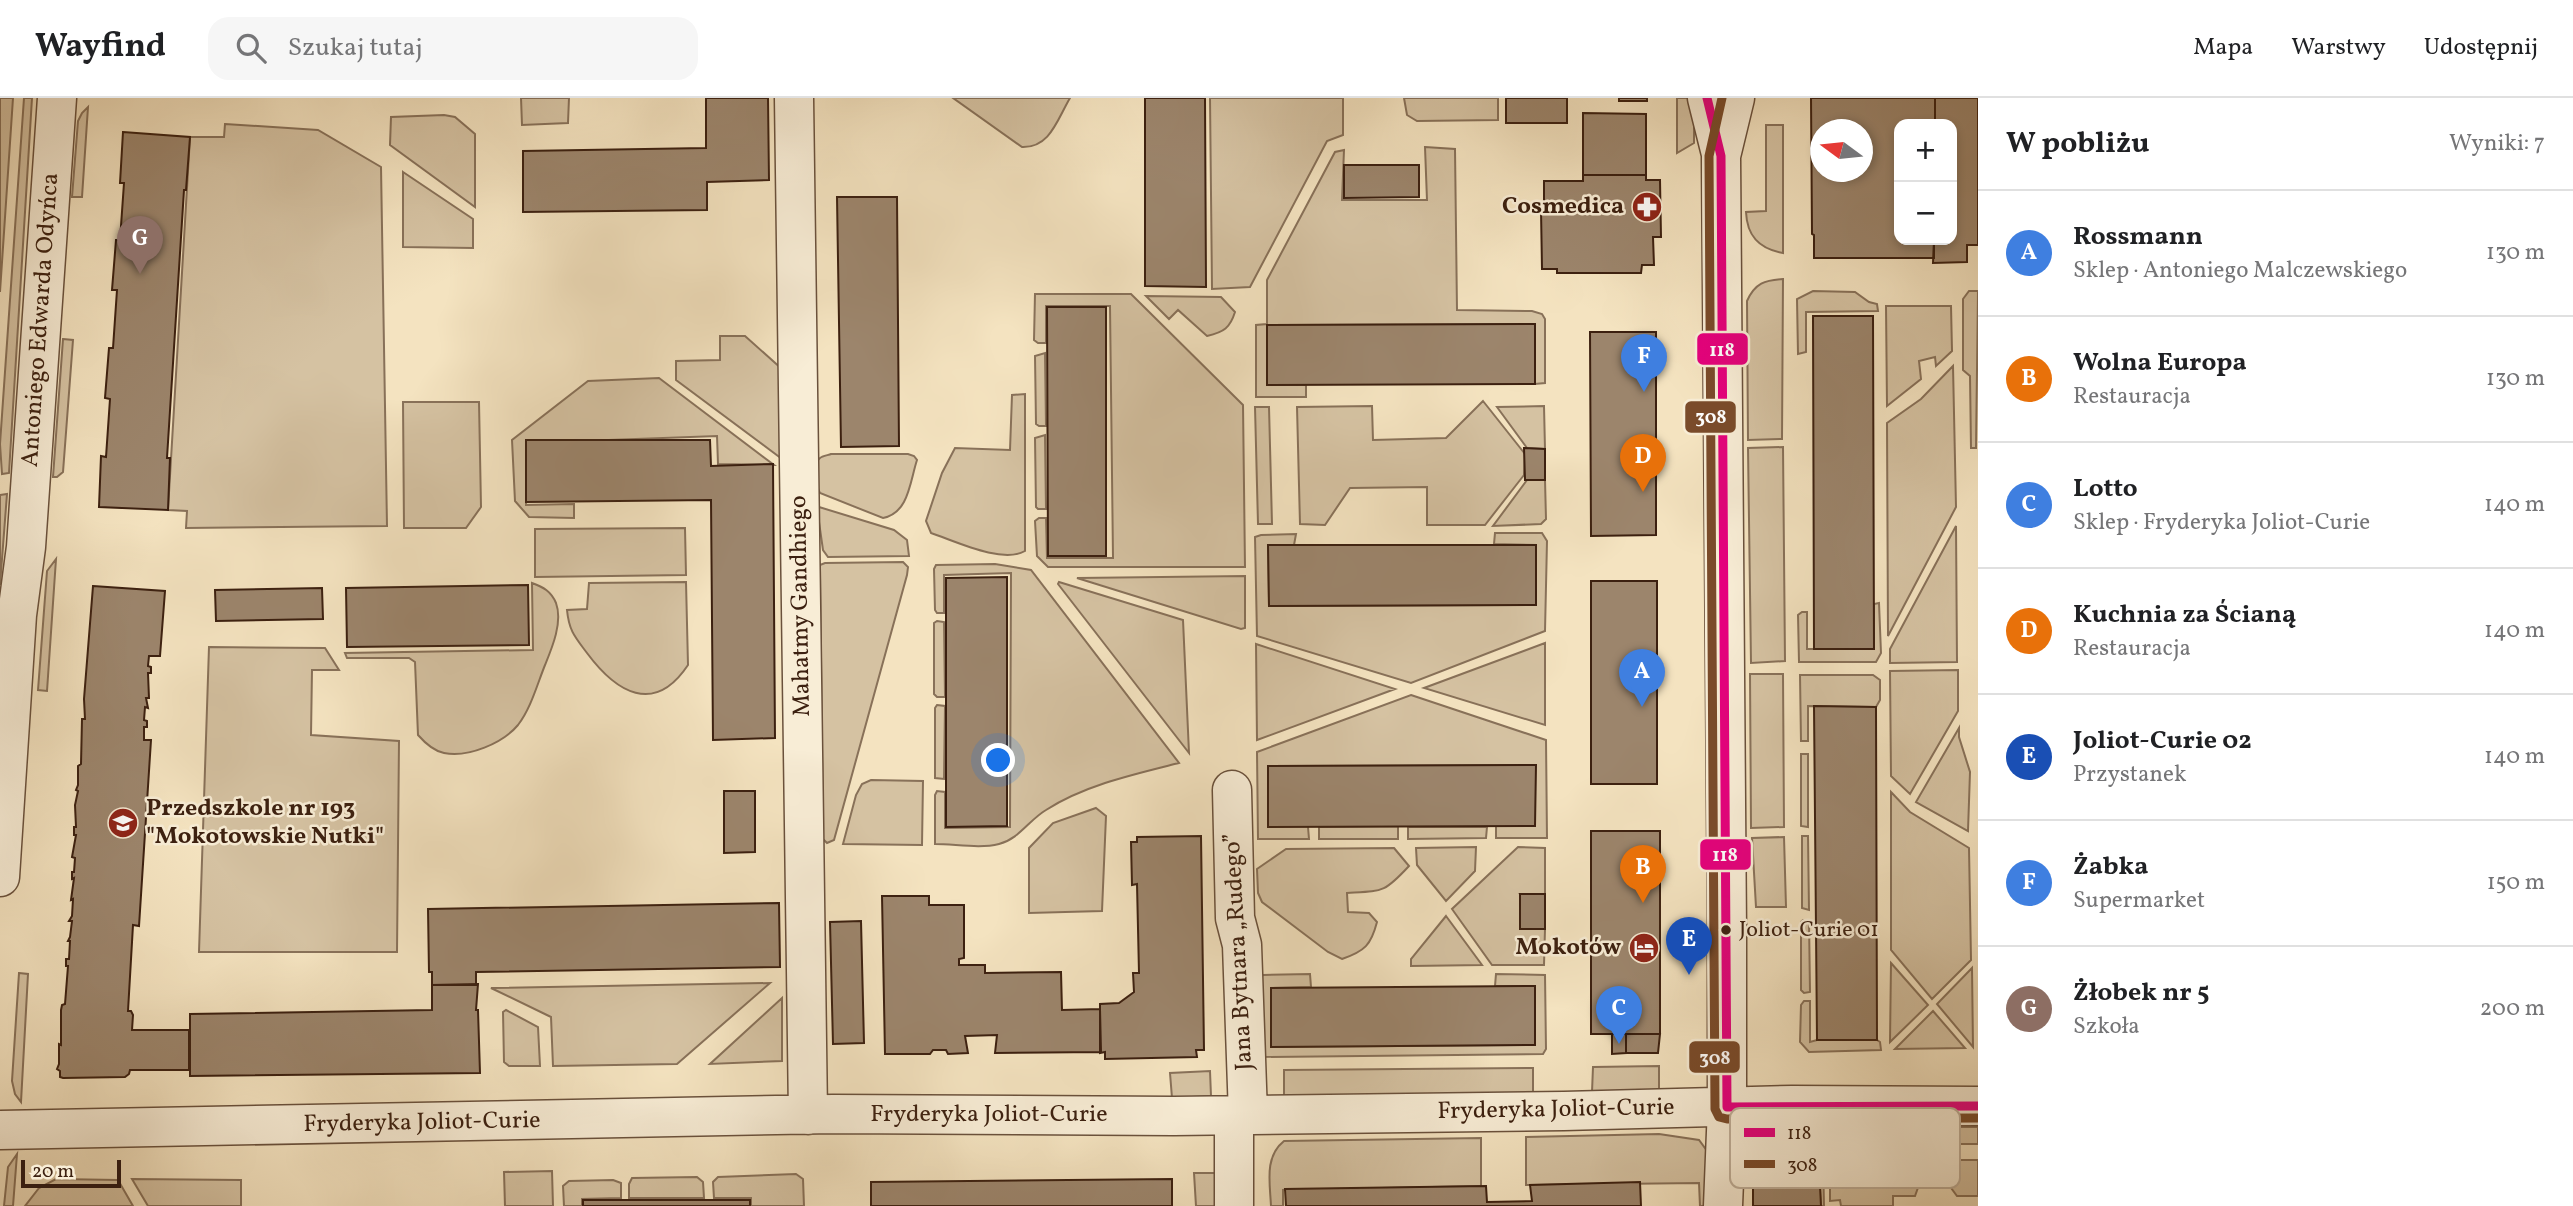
<!DOCTYPE html>
<html lang="pl">
<meta charset="utf-8">
<style>
:root{--surface:#fff;--page:#f6f6f6;--text:#202124;--muted:#757577;--line:#e0e0e0;--accent:#b45309}
body{margin:0;font-family:Vollkorn,serif;background:var(--page);color:var(--text)}
.controls{position:absolute;right:21px;top:21px;display:grid;overflow:hidden;border-radius:14px;box-shadow:0 4px 10px #0003}
.controls button{width:63px;height:63px;display:grid;place-items:center;padding:0;border:0;border-bottom:2px solid var(--line);background:var(--surface);color:var(--text);font:35px sans-serif}
.compass{position:absolute;left:1810px;top:21px;width:63px;height:63px;border-radius:50%;background:var(--surface);box-shadow:0 4px 10px #0003;rotate:285deg}
.scale{position:absolute;left:21px;bottom:18px;width:100px;box-sizing:border-box;padding-left:7px;border:4px solid #3c2010;border-top:0;font-size:19px;line-height:24px;white-space:nowrap;color:#3c2010;-webkit-text-stroke:5px #f8edd6;paint-order:stroke}
.you{position:absolute;left:999px;top:663px;width:24px;height:24px;margin:-18px;border:5px solid #fff;border-radius:50%;background:#1a73e8;box-shadow:0 0 0 10px #1a73e833}
.badge{display:grid;place-items:center;width:46px;height:46px;border-radius:50%;background:var(--accent);color:#fff;font-size:23px;font-weight:700}
.pin{position:absolute;translate:-50% -58px;filter:drop-shadow(0 2px 4px #0008)}
.pin::after{content:'';position:absolute;top:37px;width:24px;height:21px;background:inherit;clip-path:polygon(0 0,100% 0,50% 100%)}
.list{margin:0;padding:0;list-style:none}
h2{display:flex;justify-content:space-between;align-items:center;height:91px;margin:0;padding:0 28px;font-size:30px}
h2 small{font-size:23px;font-weight:400;color:var(--muted)}
.list li{display:grid;grid-template-columns:46px 1fr auto;gap:21px;align-items:center;box-sizing:border-box;height:126px;padding:0 28px;border-top:2px solid var(--line)}
.list b{display:block;font-size:26px;white-space:nowrap}
.list p{margin:0;font-size:23px;white-space:nowrap;color:var(--muted)}
.list em{font-size:23px;font-style:normal;color:var(--muted)}
.icon{flex:none;width:38px;height:38px;fill:none;stroke:currentColor;stroke-width:2;stroke-linecap:round;stroke-linejoin:round}
.map{position:relative;flex:none;width:1978px;height:1108px;overflow:hidden}
header{display:flex;align-items:center;gap:42px;box-sizing:border-box;height:98px;padding:0 35px;background:var(--surface);border-bottom:2px solid var(--line)}
header strong{font-size:33px}
nav{display:flex;gap:38px;margin-inline-start:auto;font-size:24px}
.search{width:490px;height:63px;background:var(--page);display:flex;align-items:center;gap:18px;box-sizing:border-box;padding:0 24px;border-radius:21px;color:var(--muted);font-size:26px}
main{display:flex}
aside{flex:1;background:var(--surface)}
.map>svg:first-child{display:block}
.green{fill:#d5c2a2;stroke:#887159;stroke-width:2}
.building{fill:#9c856c;stroke:#3c2010;stroke-width:2;fill-rule:evenodd}
.lines{fill:none;stroke-linecap:round;stroke-linejoin:round}
.minor-casing{stroke:#6a513c;stroke-width:41}
.minor{stroke:#f8edd6;stroke-width:38}
.bus-1-casing{stroke:#f8edd6;stroke-width:14}
.bus-2-casing{stroke:#f8edd6;stroke-width:14}
.bus-1{stroke:#e5007d;stroke-width:9}
.bus-2{stroke:#7a4b2a;stroke-width:9}
.bus-dot{fill:#3c2010;stroke:#f8edd6;stroke-width:2.5}
.labels{text-anchor:middle;dominant-baseline:central;stroke-width:5;stroke-linejoin:round;paint-order:stroke}
.bus-label{font-size:22px;fill:#3c2010;stroke:#f8edd6;text-anchor:start}
.poi-label{font-size:24px;font-weight:bold;fill:#3c2010;stroke:#f8edd6;text-anchor:end}
.street-label{font-size:24px;fill:#3c2010;stroke:#f8edd6}
.key{fill:#f8edd6;stroke:#c0b09b;stroke-width:2}
.key-label{font-size:19px;fill:#3c2010}
.line-badge{stroke:#f8edd6;stroke-width:2.5}
.badge-label{font-size:19px;text-anchor:middle;font-weight:bold;fill:#fff}
</style>
<header>
<strong>Wayfind</strong>
<div class="search"><svg class="icon" aria-label="search" viewBox="0 0 24 24"><circle cx="10" cy="10" r="6"/><path d="M15 15l6 6"/></svg>Szukaj tutaj</div>
<nav><a>Mapa</a><a>Warstwy</a><a>Udostępnij</a></nav>
</header>
<main>
<div class="map">
<svg width="1978" height="1108" viewBox="0 0 1978 1108">
<rect width="100%" height="100%" fill="#f4e3c0"/>
<filter id="stains"><feTurbulence type="fractalNoise" baseFrequency=".00286" numOctaves="4"/><feColorMatrix values="0 0 0 0 .2 0 0 0 0 .09 0 0 0 0 .02 0 0 0 .5 -.17"/></filter>
<radialGradient id="worn" r=".72"><stop offset=".6" stop-color="#630" stop-opacity="0"/><stop offset="1" stop-color="#630" stop-opacity=".3"/></radialGradient>
<path class="green" d="M0,0H13L0,194Z
M24,0H32L9,375L2,376L0,346Z
M521,0H569L568,25L522,27Z
M953,0H1070C1057,22 1050,50 1022,49Z
M1210,0H1343V37L1327,43L1250,189L1212,191Z
M1404,0H1498V22L1417,23L1407,17Z
M1677,0H1694V45L1677,55Z
M88,9L82,99H72L78,23L82,15Z
M444,17L455,19L475,36V109L390,47L391,19Z
M225,26L318,32L381,69L387,428L186,430L187,413L168,412L190,39H224Z
M1766,27H1783V155C1759,151 1747,138 1746,114L1766,113Z
M1425,49L1455,51L1457,212L1532,213L1542,216L1545,221V285L1535,286L1534,226L1267,227V287H1306V299H1256V227L1267,226V182L1335,54L1344,52L1342,102H1427Z
M403,74L473,121V150L403,149Z
M1783,181L1782,341L1748,342L1747,203C1755,185 1765,182 1783,181Z
M1813,193L1855,194L1869,204L1877,206L1878,213L1806,214V254L1798,256L1797,201Z
M1969,193H1978L1976,350H1971L1970,278L1963,272V201Z
M1035,196H1131L1243,307L1245,469H1048L1037,458L1035,423L1039,420H1046L1047,460H1113L1110,208H1046V245H1038L1034,242Z
M1146,198L1221,199L1235,214C1230,230 1224,234 1207,238L1178,212L1169,221Z
M1886,208H1951L1952,253L1936,268L1935,259L1919,263L1921,281L1887,308Z
M720,238H745L783,272L786,364L676,282V263L720,262Z
M63,241L73,242L63,374L57,379H53Z
M1045,255L1046,328H1039L1036,326L1035,258Z
M1953,268L1956,409L1888,538L1887,325L1921,301Z
M659,280L774,367L718,366L717,338L527,345L526,407L574,406V420L529,419L515,403L512,342L588,283Z
M1025,296V453C1002,466 955,443 931,435L926,423L942,375L955,350L1010,352L1012,297Z
M1483,303L1525,356L1524,377L1485,427H1427V389L1350,390L1325,427L1300,426L1297,309L1372,308L1373,342L1446,340Z
M403,304H479L481,409L466,430H404Z
M1544,308L1545,351L1527,350L1497,309Z
M1255,309H1269L1272,426H1258Z
M1045,337L1046,411H1038L1036,409L1035,340Z
M1783,349L1785,563L1751,565L1748,350Z
M831,356H908L914,358L917,362C910,383 909,415 883,420L820,395C816,388 812,366 820,360C822,358 829,357 831,356Z
M1527,382H1545L1546,421L1541,426L1493,428Z
M7,396L0,487V397Z
M819,409L894,432L907,442L909,458L828,459L823,452L817,410Z
M1956,428L1957,564L1890,565V551Z
M685,430L686,477L535,479V431Z
M1495,435H1542L1547,443L1545,533L1411,585L1257,538L1255,439L1261,437L1296,436L1294,447H1268L1269,508L1535,507L1536,447L1494,446Z
M56,461L47,593L38,592L47,473Z
M903,464L908,469L907,477L834,742L827,745L823,741L820,467L825,465Z
M995,466L1031,472L1179,665C1135,676 1085,687 1046,712C1029,722 1019,741 999,746C980,751 955,746 935,746V697L937,693L945,694V730L1010,729L1011,475L944,477V515H937L935,512L934,471L936,467Z
M1245,478V530L1241,531L1077,480Z
M686,484L688,567C654,618 616,594 587,555C575,539 569,533 567,512L587,511L589,485Z
M1059,484L1183,522L1189,655L1058,486Z
M532,485C543,489 551,493 556,505C563,524 552,550 545,567C537,587 531,610 518,627C503,645 468,660 444,655C434,653 425,645 418,637L415,564L409,560H347L345,555L533,552Z
M1879,505L1881,555L1876,564H1799L1798,517L1802,514H1807V551H1874V506Z
M937,523L944,524L945,599H937L934,596V525Z
M1545,545V627L1424,590Z
M1256,546L1395,591L1257,642Z
M209,549L325,550L339,572H312L311,637L399,643L397,854H199Z
M1958,572V613L1910,696L1891,678L1890,573Z
M1750,576H1783L1784,729L1751,730Z
M1800,577H1873L1880,582V602L1876,609L1808,608V643H1801Z
M1411,597L1546,642L1547,740H1496V728H1535V667L1269,668L1308,729L1309,741H1258L1257,654Z
M937,607L945,608L944,681L935,680V610Z
M1959,630V639L1970,674L1968,733L1916,704Z
M1801,656H1808V729L1801,728Z
M871,682L923,683L922,747L843,746L856,697L862,686Z
M1891,694L1910,714L1969,750L1971,862L1932,901L1891,852Z
M1096,710L1106,718L1102,813L1029,815V750L1053,725Z
M1398,728V741H1319V729Z
M1408,729H1487L1486,740L1408,741Z
M1802,738H1808L1809,812L1802,810Z
M1784,739L1786,809H1756L1752,740Z
M1476,749L1475,773L1446,803L1417,767L1416,750Z
M1518,749L1545,750V796H1520L1545,831L1544,867H1492L1452,811Z
M1394,750L1409,768C1384,795 1383,793 1347,795L1348,814L1369,815L1377,824C1371,847 1365,853 1342,861L1328,854L1262,804L1258,795L1257,771L1286,751Z
M1446,818L1482,867L1411,868V861Z
M1803,822H1809L1810,894L1804,895L1801,892V824Z
M1891,865L1928,907L1890,944Z
M1972,870L1973,949L1937,906Z
M19,875L28,876L21,1004L15,996L12,983Z
M1310,876L1311,889L1271,890V949L1535,947V888H1495L1496,876L1545,877L1546,951L1543,956L1260,959V880L1263,877Z
M770,885L677,966L553,968L551,919L491,890Z
M782,900V963L710,966Z
M1804,903H1810V944L1817,942H1877L1880,944L1881,952L1809,954L1800,944L1801,907Z
M506,912L538,929L540,968H509L504,964L503,914Z
M1933,913L1965,950L1895,951Z
M1659,968V993L1592,994L1593,969Z
M1533,970V1002L1284,1004V972Z
M1210,973L1211,998L1172,1000L1170,975Z
M1947,1029H1978V1046H1948Z
M1659,1036L1699,1042L1713,1061L1714,1108H1700L1699,1085L1526,1087V1039Z
M1481,1040V1088L1283,1092V1108H1271C1270,1085 1264,1059 1284,1043Z
M17,1056L13,1108H4L8,1069Z
M1823,1062L1824,1108H1821L1820,1088H1753L1752,1064Z
M1830,1062H1923L1920,1084L1915,1098H1893V1108H1841L1840,1102L1830,1103Z
M1941,1062H1978V1098H1957L1946,1083Z
M552,1073L553,1108H505L504,1074Z
M1194,1075H1215L1216,1108H1196Z
M796,1076L803,1081L804,1108H751V1100H714L713,1084L718,1079Z
M697,1079L703,1084L704,1100H629V1086L632,1080Z
M56,1081L118,1082L133,1108H25L39,1090Z
M132,1081L241,1082V1108H148Z
M613,1082L621,1085V1100L582,1101V1108H564L563,1088L569,1083Z"/>
<path class="building" d="M706,0H768L769,82L707,84V112L523,114V53L706,50Z
M1145,0H1205L1206,189L1145,188Z
M1506,0H1567V25H1506Z
M1619,0H1647V3H1619Z
M1811,0H1935V26H1899V142H1934V160H1814V137L1812,136ZM1820,32H1862V74H1820Z
M1935,0H1978V147H1967V164L1933,165L1934,142H1952V26H1935Z
M1583,15L1646,16V77H1583Z
M123,34L190,39L186,92H184L167,360H170L168,412L99,409L101,358L106,359L110,301L105,300L109,250H113L117,192H112L116,142H120L124,85H120Z
M1344,67H1419V99L1344,100Z
M1583,77H1646V82H1660L1661,139H1653L1654,167H1642L1641,175H1557V171H1542L1541,112H1544V83H1583Z
M837,99H897L899,348L841,349Z
M1047,209H1106V458H1048Z
M1813,218H1873L1874,551H1814Z
M1535,226V286L1267,287V227Z
M1590,234H1656V437L1591,438Z
M526,342H710L711,368L773,366L775,640L713,642L711,402L526,404Z
M1524,350L1545,351V382H1525Z
M1268,447H1536V507L1269,508Z
M1007,479V728L946,729V480Z
M1591,483H1657V686H1591Z
M528,487L529,547L347,549L346,490Z
M93,488L165,493L160,558H149L148,568L151,569V575H148L149,600H146L148,610L145,609L144,622L147,623V629H144V642H151L139,828L133,827L128,913H131L133,917L132,932H189V972H130L129,976L125,979L63,980L60,979V973L57,971L59,966V946L61,947V912L62,907L65,906L68,868H66V861H69L70,843H68L70,839L72,823H69L72,818L73,801L71,802L74,780L72,781V774H74L75,760L72,759L76,737H74V729H76L75,707L78,693L76,692L78,687V668L81,666L82,621H85L84,601Z
M322,490L323,521L216,523L215,492Z
M1814,608L1876,609L1877,942H1817Z
M1536,667L1535,728L1268,729V668Z
M724,693H755V754L724,755Z
M1591,733H1660V936H1591Z
M1201,738L1204,952H1196L1197,959L1105,961V954L1100,955V906L1119,905L1134,894L1133,875H1139L1137,786L1132,787L1131,744H1137V739Z
M1520,796H1545V831H1520Z
M882,798H929V807H964V860L959,861V867H985V875L1061,874L1062,912L1100,911L1101,954L995,955L997,937L965,938L968,955L948,956L946,952H933L930,956H885Z
M779,805L780,869L476,874V887H432V874H429L428,811Z
M861,823L864,945L833,946L830,824Z
M478,886L476,912H478L480,975L190,978V916L432,912V887Z
M1535,888V947L1271,949V890Z
M1612,936H1626V955L1612,956Z
M1626,936H1660L1658,955H1626Z
M1172,1081V1108H871V1084Z
M1640,1084L1641,1108H1286L1285,1091L1486,1088L1487,1104L1532,1103L1530,1087Z
M1753,1088H1820L1821,1108H1753Z
M583,1102H750V1108H583Z"/>
<g class="lines">
<g class="minor-casing">
<path id="minor" d="M794,0L808,1017
M1707,0L1721,56
M1232,692L1235,820L1242,847L1248,1017
M0,779L17,517L26,449L57,0
M1234,1017V1108
M0,1032L833,1016L1174,1018L1564,1013L1792,1007L1978,1008
M1723,1108L1727,1009V834L1721,58L1735,0"/>
</g>
<use href="#minor" class="minor"/>
<g class="bus-1-casing">
<path id="bus-1" d="M1707,0L1721,58L1727,1009
M1727,1009L1978,1008"/>
</g>
<g class="bus-2-casing">
<path id="bus-2" d="M1722,0L1709,58L1715,1011L1719,1019L1727,1021L1978,1020"/>
</g>
<use href="#bus-1" class="bus-1"/>
<use href="#bus-2" class="bus-2"/>
</g>
<defs>
<g id="pharmacy-disc" transform="scale(1.575)"><circle r="9.5" fill="#8f2418" stroke="#f8edd6"/><path d="M-2-6h4v4h4v4h-4v4h-4v-4h-4v-4h4Z" fill="#fff"/></g>
<g id="school-disc" transform="scale(1.575)"><circle r="9.5" fill="#8f2418" stroke="#f8edd6"/><path d="M0-5L7-2L0 1L-7-2ZM-4 1L0 2.5L4 1V4Q0 6-4 4Z" fill="#fff"/></g>
<g id="hotel-disc" transform="scale(1.575)"><circle r="9.5" fill="#8f2418" stroke="#f8edd6"/><path d="M-6-4.5h1.5V1H6V5H4.5V3h-9V5H-6ZM-4 0a1.8 1.8 0 1 1 3.6 0ZM.5 0V-2.5h3Q6-2.5 6 0Z" fill="#fff"/></g>
</defs>
<g fill-rule="evenodd">
<use href="#pharmacy-disc" x="1647" y="109"/>
<use href="#school-disc" x="123" y="725"/>
<use href="#hotel-disc" x="1644" y="850"/>
</g>
<circle class="bus-dot" cx="1726" cy="832" r="6"/>
<g class="labels">
<g class="bus-label">
<text x="1739" y="832">Joliot-Curie 01</text>
</g>
<g class="poi-label">
<text x="1624" y="109">Cosmedica</text>
<text x="146" y="711" text-anchor="start">Przedszkole nr 193<tspan x="146" dy="28">"Mokotowskie Nutki"</tspan></text>
<text x="1621" y="850">Mokotów</text>
</g>
<g class="street-label">
<text transform="translate(41 222) rotate(-86)">Antoniego Edwarda Odyńca</text>
<text transform="translate(801 508) rotate(-91)">Mahatmy Gandhiego</text>
<text transform="translate(1239 854) rotate(-93)">Jana Bytnara „Rudego”</text>
<text transform="translate(1556 1012) rotate(-1)">Fryderyka Joliot-Curie</text>
<text x="989" y="1017">Fryderyka Joliot-Curie</text>
<text transform="translate(422 1025) rotate(-1)">Fryderyka Joliot-Curie</text>
</g>
</g>
<rect x="1730" y="1010" width="230" height="80" rx="10" class="key"/>
<rect x="1744" y="1030" width="31" height="9" fill="#e5007d"/>
<rect x="1744" y="1062" width="31" height="8" fill="#7a4b2a"/>
<g class="key-label">
<text x="1787" y="1041">118</text>
<text x="1787" y="1073">308</text>
</g>
<g class="line-badge">
<rect x="1696" y="234" width="53" height="34" rx="7" fill="#e5007d"/>
<rect x="1684" y="302" width="53" height="34" rx="7" fill="#7a4b2a"/>
<rect x="1699" y="740" width="53" height="33" rx="7" fill="#e5007d"/>
<rect x="1688" y="942" width="53" height="34" rx="7" fill="#7a4b2a"/>
</g>
<g class="badge-label">
<text x="1722" y="258">118</text>
<text x="1711" y="325">308</text>
<text x="1725" y="763">118</text>
<text x="1715" y="966">308</text>
</g>
<rect width="100%" height="100%" filter="url(#stains)"/>
<rect width="100%" height="100%" fill="url(#worn)"/>
</svg>
<div class="controls">
<button>+</button>
<button>−</button>
</div>
<svg class="compass" viewBox="-18 -18 36 36"><path d="M0-13l5 13h-10z" fill="#e53935"/><path d="M0 13l5-13h-10z" fill="#757577"/></svg>
<div class="scale">20 m</div>
<div class="you"></div>
<div class="pin badge" style="left:1642px;top:609px;background:#3f7fe0">A</div>
<div class="pin badge" style="left:1643px;top:805px;background:#e8710a">B</div>
<div class="pin badge" style="left:1619px;top:946px;background:#3f7fe0">C</div>
<div class="pin badge" style="left:1643px;top:394px;background:#e8710a">D</div>
<div class="pin badge" style="left:1689px;top:877px;background:#1a4fb4">E</div>
<div class="pin badge" style="left:1644px;top:294px;background:#3f7fe0">F</div>
<div class="pin badge" style="left:140px;top:176px;background:#8d6e63">G</div>
</div>
<aside>
<h2>W pobliżu<small>Wyniki: 7</small></h2>
<ul class="list">
<li><span class="badge" style="background:#3f7fe0">A</span><div><b>Rossmann</b><p>Sklep · Antoniego Malczewskiego</p></div><em>130 m</em></li>
<li><span class="badge" style="background:#e8710a">B</span><div><b>Wolna Europa</b><p>Restauracja</p></div><em>130 m</em></li>
<li><span class="badge" style="background:#3f7fe0">C</span><div><b>Lotto</b><p>Sklep · Fryderyka Joliot-Curie</p></div><em>140 m</em></li>
<li><span class="badge" style="background:#e8710a">D</span><div><b>Kuchnia za Ścianą</b><p>Restauracja</p></div><em>140 m</em></li>
<li><span class="badge" style="background:#1a4fb4">E</span><div><b>Joliot-Curie 02</b><p>Przystanek</p></div><em>140 m</em></li>
<li><span class="badge" style="background:#3f7fe0">F</span><div><b>Żabka</b><p>Supermarket</p></div><em>150 m</em></li>
<li><span class="badge" style="background:#8d6e63">G</span><div><b>Żłobek nr 5</b><p>Szkoła</p></div><em>200 m</em></li>
</ul>
</aside>
</main>
